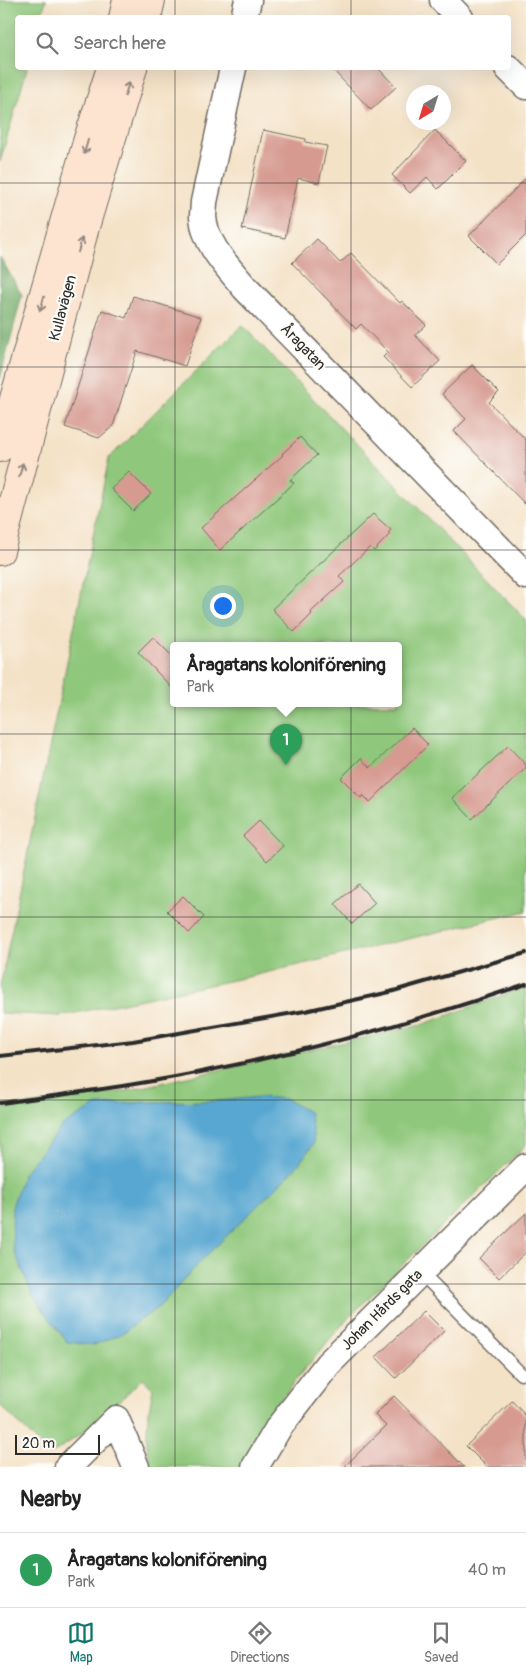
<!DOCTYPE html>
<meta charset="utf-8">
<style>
:root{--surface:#fff;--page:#f6f6f6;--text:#222;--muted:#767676;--line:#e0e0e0;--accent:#0f766e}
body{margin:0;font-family:Pangolin,sans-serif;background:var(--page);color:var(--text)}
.compass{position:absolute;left:406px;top:85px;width:45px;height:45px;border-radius:50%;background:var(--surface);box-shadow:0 5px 20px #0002;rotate:218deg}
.scale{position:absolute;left:15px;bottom:12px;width:85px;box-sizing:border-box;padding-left:5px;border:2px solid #2b2b2b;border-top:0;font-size:14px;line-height:18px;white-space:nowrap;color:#2b2b2b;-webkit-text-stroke:4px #fdfcf7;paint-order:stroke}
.you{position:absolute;left:222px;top:605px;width:18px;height:18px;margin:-12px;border:4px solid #fff;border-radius:50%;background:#1a73e8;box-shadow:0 0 0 8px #1a73e833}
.badge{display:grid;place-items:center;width:32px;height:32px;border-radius:50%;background:var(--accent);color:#fff;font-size:16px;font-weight:700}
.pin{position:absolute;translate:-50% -41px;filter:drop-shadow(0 1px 2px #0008)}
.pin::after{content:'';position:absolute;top:26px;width:18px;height:15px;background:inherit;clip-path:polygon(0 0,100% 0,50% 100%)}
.popup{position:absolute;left:170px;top:642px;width:232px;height:65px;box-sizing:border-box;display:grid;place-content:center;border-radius:5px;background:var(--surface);filter:drop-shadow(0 1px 4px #0005);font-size:16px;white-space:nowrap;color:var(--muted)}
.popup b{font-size:19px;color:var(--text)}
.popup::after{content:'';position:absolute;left:50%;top:100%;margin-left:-10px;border:10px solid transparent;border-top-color:var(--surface)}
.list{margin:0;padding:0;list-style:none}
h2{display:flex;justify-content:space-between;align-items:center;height:65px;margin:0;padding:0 20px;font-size:21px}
h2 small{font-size:16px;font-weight:400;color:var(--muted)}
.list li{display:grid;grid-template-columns:32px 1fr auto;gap:15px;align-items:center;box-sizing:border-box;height:75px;padding:0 20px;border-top:1px solid var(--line)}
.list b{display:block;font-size:19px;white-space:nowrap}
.list p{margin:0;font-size:16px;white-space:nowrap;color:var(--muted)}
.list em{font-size:16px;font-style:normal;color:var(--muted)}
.icon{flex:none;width:28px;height:28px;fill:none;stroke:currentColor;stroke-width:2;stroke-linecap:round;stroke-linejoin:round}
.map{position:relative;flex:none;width:526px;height:1467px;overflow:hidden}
.search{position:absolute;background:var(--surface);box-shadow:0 5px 20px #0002;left:15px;right:15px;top:15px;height:55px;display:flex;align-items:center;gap:12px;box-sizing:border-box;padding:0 18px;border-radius:5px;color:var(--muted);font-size:19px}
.sheet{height:140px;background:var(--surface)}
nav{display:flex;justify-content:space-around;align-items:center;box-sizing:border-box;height:70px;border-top:1px solid var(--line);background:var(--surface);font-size:14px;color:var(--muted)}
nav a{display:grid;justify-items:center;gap:2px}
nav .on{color:var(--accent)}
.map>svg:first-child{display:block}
.green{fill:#8fc77b;stroke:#5d7953;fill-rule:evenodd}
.forest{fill:#73ac6b;stroke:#4f6c4b}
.water{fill:#58a7d2;stroke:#42697e}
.building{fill:#d69a90}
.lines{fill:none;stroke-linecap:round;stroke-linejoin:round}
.lane-casing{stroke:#716b62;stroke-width:15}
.street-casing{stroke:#716b62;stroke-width:29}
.secondary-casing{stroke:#716b62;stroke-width:30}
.lane{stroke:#fff;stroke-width:12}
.street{stroke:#fff;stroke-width:26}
.secondary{stroke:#fde4d1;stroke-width:28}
.rail{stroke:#2b2b2b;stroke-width:4}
.oneway{stroke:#94887e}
.grid{fill:none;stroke:#2b2b2b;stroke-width:1;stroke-opacity:0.55}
.labels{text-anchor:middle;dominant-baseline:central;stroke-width:4.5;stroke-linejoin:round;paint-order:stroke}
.street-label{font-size:15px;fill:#2b2b2b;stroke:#fdfcf7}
</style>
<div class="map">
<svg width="526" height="1467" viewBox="0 0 526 1467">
<rect width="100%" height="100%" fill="#fdfcf7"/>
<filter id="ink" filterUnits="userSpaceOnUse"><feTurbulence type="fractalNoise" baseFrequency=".02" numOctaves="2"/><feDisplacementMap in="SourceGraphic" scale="10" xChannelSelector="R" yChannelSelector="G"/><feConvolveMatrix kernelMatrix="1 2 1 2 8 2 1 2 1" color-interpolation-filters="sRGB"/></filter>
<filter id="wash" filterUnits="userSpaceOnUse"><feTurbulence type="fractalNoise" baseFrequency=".0096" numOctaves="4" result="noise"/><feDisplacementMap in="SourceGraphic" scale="20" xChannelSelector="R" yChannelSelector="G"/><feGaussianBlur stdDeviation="1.12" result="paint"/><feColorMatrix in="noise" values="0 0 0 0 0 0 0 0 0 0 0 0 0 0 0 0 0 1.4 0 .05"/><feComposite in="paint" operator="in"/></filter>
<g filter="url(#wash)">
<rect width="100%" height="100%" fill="#f4e2c7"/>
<path class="green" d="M0,0H46L41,17L18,18V68H27L0,162Z
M242,325L526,620V911L252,976L61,1016L0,1013V987L109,458ZM174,646H398V704H174Z
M526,987V1145L349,1317L297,1378L269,1417L239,1467H151C143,1442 148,1414 153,1389L143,1378L96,1424L50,1455L0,1405V1109L125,1091L421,1025Z"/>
<path class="forest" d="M0,257L22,295L0,379Z"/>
<path class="water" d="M260,1097L286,1099L310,1113L314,1143L295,1169L202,1260L160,1306L121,1334L94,1345L67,1342L33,1296L13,1248L12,1207L23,1174L62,1126L97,1105L148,1102L217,1101Z"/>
<g id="blocks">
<path class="building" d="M331,68H378L396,87L371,110Z
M263,130L306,139L305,142L327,146L319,183L298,178L285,238L242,229Z
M435,130L466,161L438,189L427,177L410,193L392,175Z
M526,178V235L497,264L469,236Z
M317,239L340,263L351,253L400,303L402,301L426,325L415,335L440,361L412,387L383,357L388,352L361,324L356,329L292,263Z
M133,296L201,317L185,366L137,351L113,426L99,438L65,427L102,310L126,318Z
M472,365L499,392L489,402L526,440V505L454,431L466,419L442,394Z
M300,437L317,455L290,480L294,483L220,550L201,528L283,455L282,454Z
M129,472L151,494L133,511L111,489Z
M373,514L391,530L388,533L390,534L374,551L370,547L339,576L344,582L311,612L312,614L294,632L272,609Z
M153,637L174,658V690L138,652Z
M412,728L428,745L370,802L363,795L361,798L341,778L361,758L370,768Z
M508,746L526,765V768L472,819L452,798Z
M259,821L283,846L267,861L243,836Z
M358,884L375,903L352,924L335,904Z
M183,896L204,917L189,933L167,911Z
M526,1213V1252L499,1278L479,1258Z
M424,1311L444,1331L396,1378L376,1357Z
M394,1396L464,1467H344L386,1426L375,1415Z
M512,1401L526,1416V1467H487L466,1446Z"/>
</g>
</g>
<g filter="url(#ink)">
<use href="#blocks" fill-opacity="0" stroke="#716b62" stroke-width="1"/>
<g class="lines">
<g class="lane-casing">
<path id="lane" d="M420,1272L521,1374"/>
</g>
<g class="street-casing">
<path id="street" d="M443,0L460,18
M244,18L248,0
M233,68L204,202C204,207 203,212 203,217C205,245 229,268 245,288L526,576
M508,68L526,86
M68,1467L116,1419L136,1467
M255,1467L279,1427L328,1364L526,1167"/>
</g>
<g class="secondary-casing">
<path id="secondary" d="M123,18L127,0
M147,18L151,0
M0,448L87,142L111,68
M0,551L85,227L133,68"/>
</g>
<use href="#lane" class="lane"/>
<use href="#street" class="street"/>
<use href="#secondary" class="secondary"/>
<path class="rail" d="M0,1056L133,1041L305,1011L390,992L526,953
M0,1103C74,1093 147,1084 220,1068C324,1047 426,1018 526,984"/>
</g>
<defs><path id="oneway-shaft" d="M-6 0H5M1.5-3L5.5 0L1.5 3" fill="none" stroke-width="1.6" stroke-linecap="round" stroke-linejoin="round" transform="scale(1.25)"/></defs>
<g class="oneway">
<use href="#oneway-shaft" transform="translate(127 89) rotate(-73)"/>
<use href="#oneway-shaft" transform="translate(86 147) rotate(106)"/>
<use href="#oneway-shaft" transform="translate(80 245) rotate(-75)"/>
<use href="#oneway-shaft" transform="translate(42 304) rotate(106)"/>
<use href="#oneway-shaft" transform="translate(21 470) rotate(-75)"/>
</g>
</g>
<path class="grid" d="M175,0V18M351,0V18M175,68V1467M351,68V1467M0,183H526M0,367H526M0,550H526M0,734H526M0,917H526M0,1100H526M0,1284H526"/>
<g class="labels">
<g class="street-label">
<text transform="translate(63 308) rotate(-75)">Kullavägen</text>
<text transform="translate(303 347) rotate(46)">Åragatan</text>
<text transform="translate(382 1310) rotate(-45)">Johan Hårds gata</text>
</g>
</g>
</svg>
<svg class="compass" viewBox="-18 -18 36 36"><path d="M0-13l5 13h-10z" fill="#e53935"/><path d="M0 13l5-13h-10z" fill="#767676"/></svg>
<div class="scale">20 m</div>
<div class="you"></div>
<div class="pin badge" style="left:286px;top:765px;background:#2e9e5b">1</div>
<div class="popup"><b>Åragatans koloniförening</b>Park</div>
<div class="search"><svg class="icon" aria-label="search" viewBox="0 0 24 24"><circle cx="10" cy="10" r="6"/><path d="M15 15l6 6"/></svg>Search here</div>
</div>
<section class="sheet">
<h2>Nearby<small></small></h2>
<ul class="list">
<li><span class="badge" style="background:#2e9e5b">1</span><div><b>Åragatans koloniförening</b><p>Park</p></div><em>40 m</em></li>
</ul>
</section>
<nav>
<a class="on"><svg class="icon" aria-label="map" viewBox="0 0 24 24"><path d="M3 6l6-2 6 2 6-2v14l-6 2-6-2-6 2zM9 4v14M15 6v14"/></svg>Map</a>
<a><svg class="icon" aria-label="directions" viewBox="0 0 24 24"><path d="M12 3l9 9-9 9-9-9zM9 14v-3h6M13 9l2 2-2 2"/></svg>Directions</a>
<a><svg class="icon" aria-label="saved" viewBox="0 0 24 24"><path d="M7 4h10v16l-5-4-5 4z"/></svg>Saved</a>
</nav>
